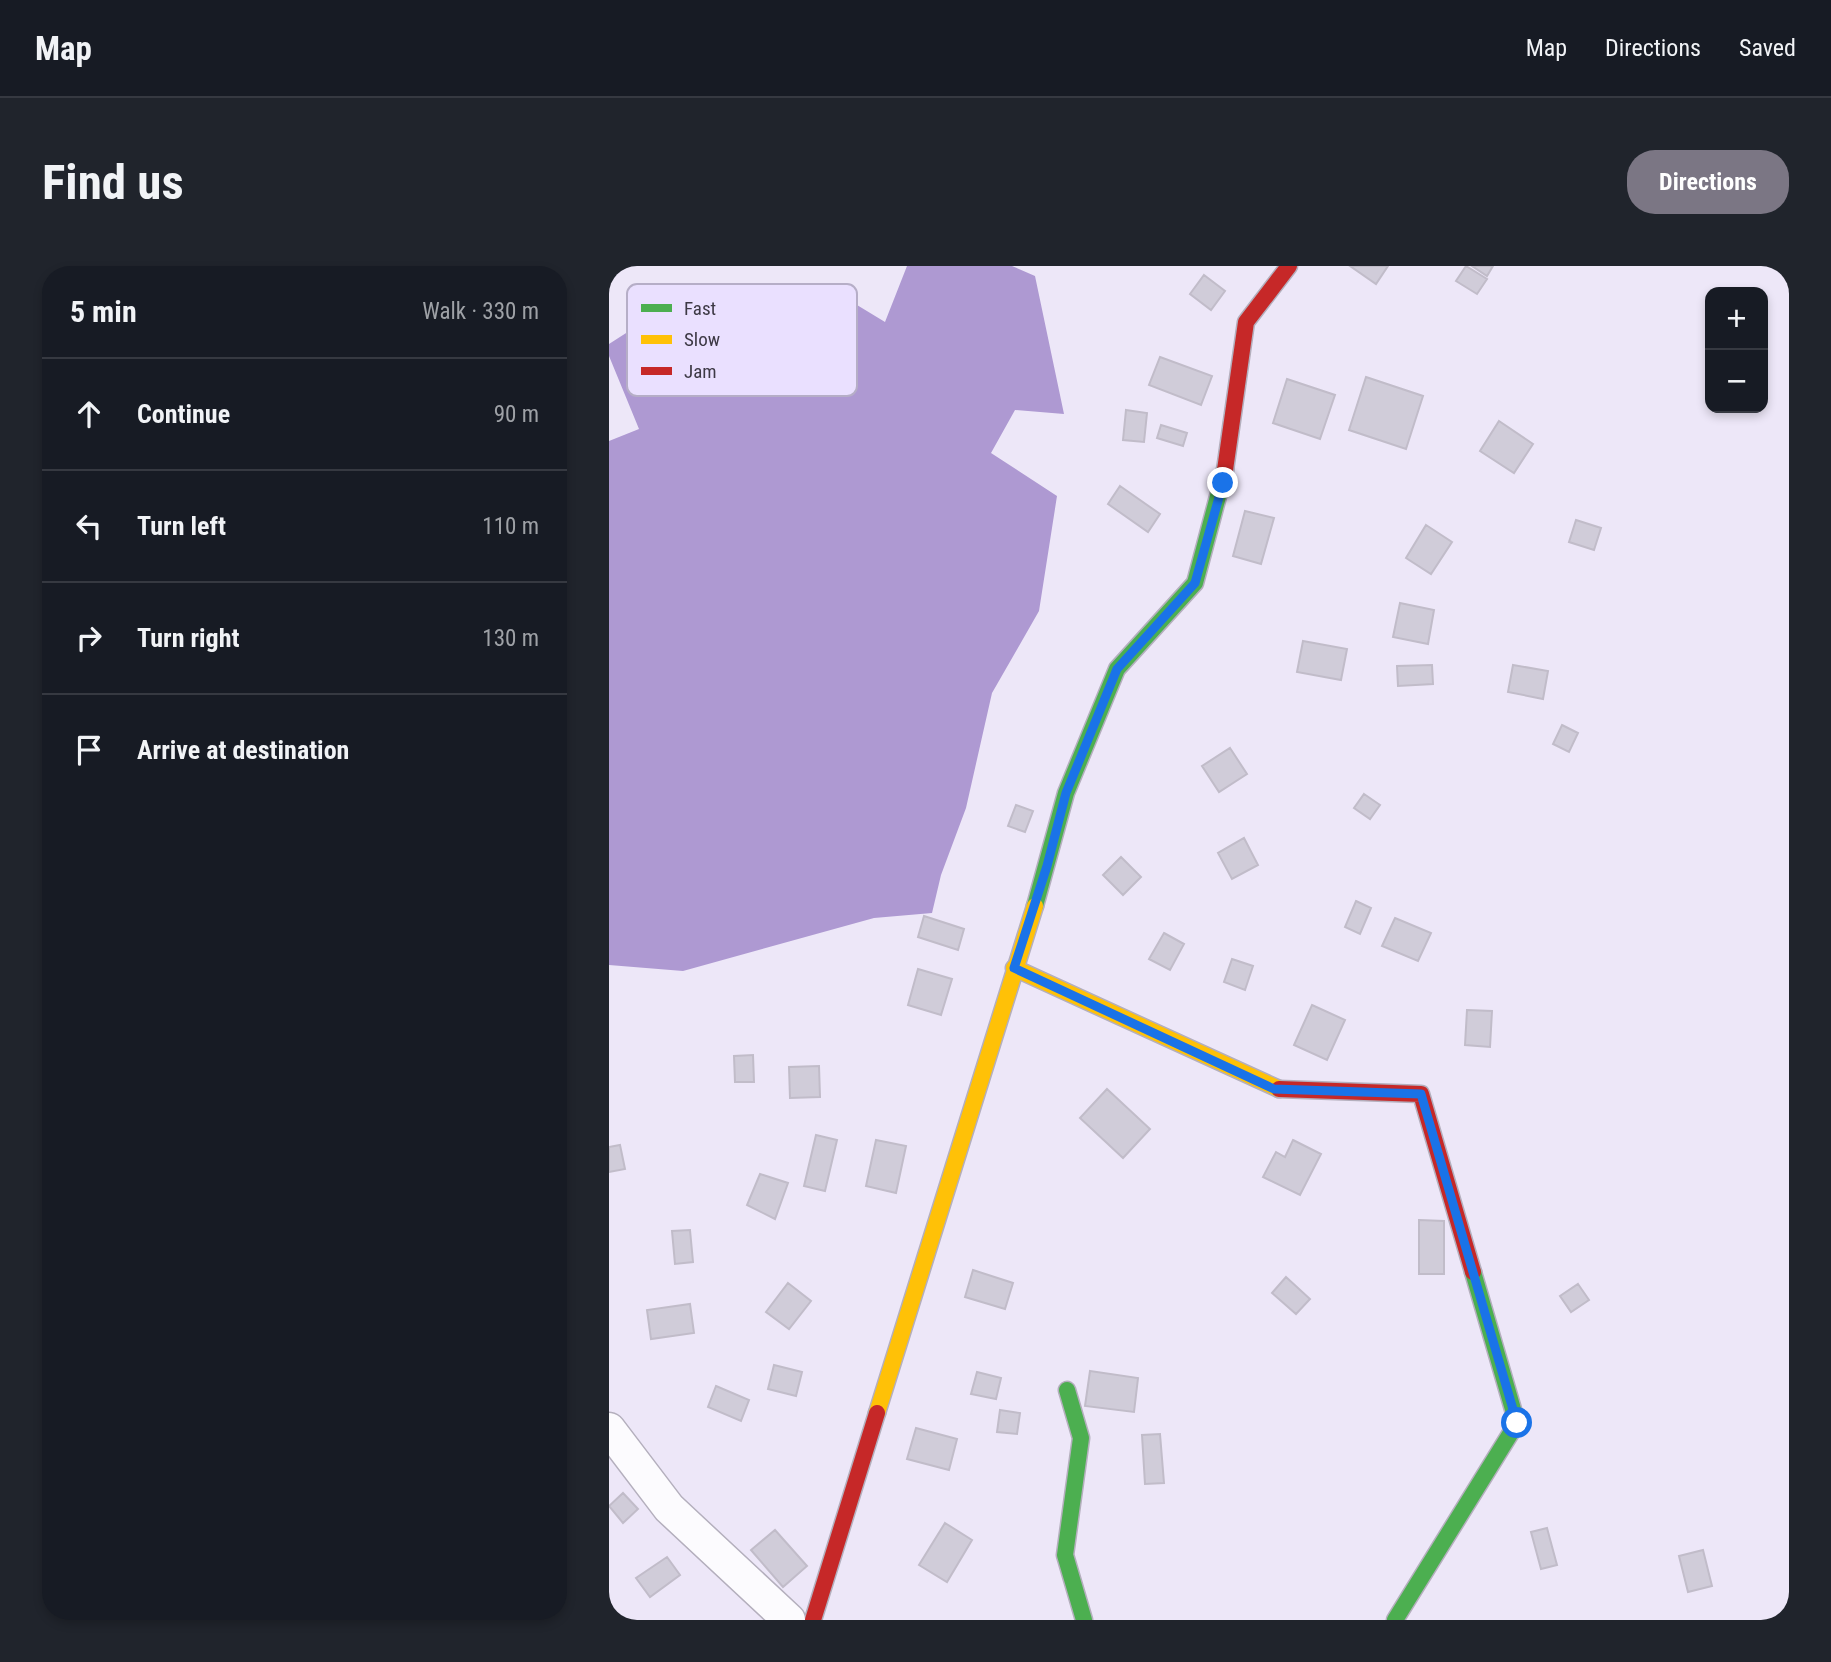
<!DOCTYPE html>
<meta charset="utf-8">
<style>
:root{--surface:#171b24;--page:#20242c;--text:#f1f3f6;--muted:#9ea1a6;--line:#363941;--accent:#7b7684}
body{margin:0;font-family:"Roboto Condensed",sans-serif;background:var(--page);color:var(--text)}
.controls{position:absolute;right:21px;top:21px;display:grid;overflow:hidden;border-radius:14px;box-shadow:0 4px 10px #0003}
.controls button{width:63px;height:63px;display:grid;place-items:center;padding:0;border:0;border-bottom:2px solid var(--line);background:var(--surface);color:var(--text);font:35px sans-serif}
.stop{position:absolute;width:21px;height:21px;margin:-16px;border:5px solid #1a73e8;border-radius:50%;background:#fff}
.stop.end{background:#1a73e8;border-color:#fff;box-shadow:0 2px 7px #0008}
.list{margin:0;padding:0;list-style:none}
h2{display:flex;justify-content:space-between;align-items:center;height:91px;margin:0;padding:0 28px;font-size:30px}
h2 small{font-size:23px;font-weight:400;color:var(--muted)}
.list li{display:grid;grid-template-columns:46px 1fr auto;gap:21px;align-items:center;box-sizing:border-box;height:112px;padding:0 28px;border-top:2px solid var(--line)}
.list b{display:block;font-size:26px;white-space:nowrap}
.list em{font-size:23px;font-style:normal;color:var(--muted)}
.icon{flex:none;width:38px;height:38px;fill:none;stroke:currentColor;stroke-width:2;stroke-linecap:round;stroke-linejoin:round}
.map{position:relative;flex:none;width:1180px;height:1354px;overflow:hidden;border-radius:28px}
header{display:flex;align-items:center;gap:42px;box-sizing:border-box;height:98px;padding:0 35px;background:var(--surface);border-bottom:2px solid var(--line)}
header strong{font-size:33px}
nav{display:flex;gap:38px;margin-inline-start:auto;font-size:24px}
.intro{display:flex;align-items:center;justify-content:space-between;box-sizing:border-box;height:168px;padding:0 42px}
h1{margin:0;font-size:49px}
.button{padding:18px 32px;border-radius:28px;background:var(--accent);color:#fff;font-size:24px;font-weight:700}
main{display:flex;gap:42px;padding:0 42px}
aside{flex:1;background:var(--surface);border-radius:28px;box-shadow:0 4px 10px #0003}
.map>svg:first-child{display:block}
.water{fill:#ae99d2}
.building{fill:#d0ccd9;stroke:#c1bcc9;stroke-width:2}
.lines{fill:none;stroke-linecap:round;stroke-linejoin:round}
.street-casing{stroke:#b4afbd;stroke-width:35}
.fast-casing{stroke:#b4afbd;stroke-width:19}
.slow-casing{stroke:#b4afbd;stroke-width:19}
.jam-casing{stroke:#b4afbd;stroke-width:19}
.street{stroke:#fcfbfe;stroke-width:32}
.fast{stroke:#4caf50;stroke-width:16}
.slow{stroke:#ffc107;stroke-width:16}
.jam{stroke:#c62828;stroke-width:16}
.route{stroke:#1a73e8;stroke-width:9}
.key{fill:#eae0ff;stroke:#b6aec7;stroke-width:2}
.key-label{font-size:19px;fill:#3d3945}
</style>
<header>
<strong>Map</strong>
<nav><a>Map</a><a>Directions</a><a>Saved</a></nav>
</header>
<div class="intro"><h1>Find us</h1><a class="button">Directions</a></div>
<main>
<aside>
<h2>5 min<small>Walk · 330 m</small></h2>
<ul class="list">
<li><svg class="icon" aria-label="ahead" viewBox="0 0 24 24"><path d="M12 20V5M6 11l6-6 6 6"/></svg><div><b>Continue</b></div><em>90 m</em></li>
<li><svg class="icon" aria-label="left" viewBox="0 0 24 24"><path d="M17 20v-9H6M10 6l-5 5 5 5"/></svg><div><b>Turn left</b></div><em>110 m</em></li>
<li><svg class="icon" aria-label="right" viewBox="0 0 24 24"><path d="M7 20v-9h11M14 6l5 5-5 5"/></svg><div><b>Turn right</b></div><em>130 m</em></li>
<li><svg class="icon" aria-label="arrive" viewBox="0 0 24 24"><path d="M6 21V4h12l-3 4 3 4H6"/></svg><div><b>Arrive at destination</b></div></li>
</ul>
</aside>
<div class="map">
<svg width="1180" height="1354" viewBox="0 0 1180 1354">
<rect width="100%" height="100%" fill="#ede7f8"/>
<path class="water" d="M298,0H403L426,10L455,148L406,144L382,187L448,230L430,345L383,427L357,542L332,609L323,647L265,652L74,705L0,699V175L30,163L0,90V78L84,24L248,39L276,56Z"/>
<path class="building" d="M741,0H779L767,18Z
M857,0L878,13L868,28L847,15Z
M863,0H884L878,10Z
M595,9L616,25L602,44L581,28Z
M551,91L603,110L592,139L540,119Z
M757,111L814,130L797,183L740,164Z
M678,113L726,129L711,173L664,157Z
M517,144L538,147L535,176L514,174Z
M890,155L924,178L905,207L871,185Z
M552,159L578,167L574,180L548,172Z
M511,220L551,248L539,266L499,238Z
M636,245L665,252L652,298L624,290Z
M967,254L992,262L985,284L960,276Z
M817,259L843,276L822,308L797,292Z
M791,337L825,344L819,378L784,371Z
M694,375L738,383L732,414L688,406Z
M823,399L824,418L789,420L788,400Z
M904,399L939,405L934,433L899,426Z
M953,459L969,467L960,486L944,478Z
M621,482L638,508L610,526L593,500Z
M755,528L771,539L761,553L745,542Z
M407,539L424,545L416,566L399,560Z
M635,572L649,599L623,613L609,587Z
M512,591L532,611L514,629L494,609Z
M747,635L762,642L751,668L736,661Z
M315,650L355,663L349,684L309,671Z
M786,652L822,667L809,695L773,680Z
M555,667L575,678L561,704L540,693Z
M623,693L644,700L636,724L615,716Z
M309,703L343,713L332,749L299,739Z
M703,739L736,754L718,794L685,779Z
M858,744L883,745L881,781L856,779Z
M144,789L145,816H126L125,790Z
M210,800L211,831L181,832L180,801Z
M498,823L541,863L514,892L471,852Z
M207,869L228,874L216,925L195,920Z
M267,874L297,880L287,927L257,920Z
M684,874L712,888L691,929L654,911L667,886L676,891Z
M11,879L16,903L0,906V881Z
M151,908L179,917L166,953L138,939Z
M810,954L835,955V1008H810Z
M81,964L84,996L66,998L63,965Z
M364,1004L404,1017L396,1043L356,1031Z
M677,1011L701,1033L687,1048L663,1027Z
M179,1017L202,1035L180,1063L157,1046Z
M969,1018L980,1034L962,1046L951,1030Z
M81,1038L85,1067L42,1073L38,1044Z
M165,1099L193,1106L187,1130L159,1123Z
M481,1105L529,1112L525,1146L476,1140Z
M368,1106L392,1112L387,1133L362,1128Z
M107,1120L140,1134L132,1155L99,1141Z
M391,1144L411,1147L408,1168L388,1166Z
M307,1162L348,1173L340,1204L298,1193Z
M551,1168L555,1217L536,1218L533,1169Z
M14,1227L29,1243L14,1257L0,1240Z
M336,1257L363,1274L338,1316L310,1299Z
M938,1262L948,1299L932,1303L922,1266Z
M166,1264L198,1300L174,1321L142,1284Z
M1094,1284L1103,1320L1079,1326L1070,1290Z
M58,1291L71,1309L41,1331L27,1312Z"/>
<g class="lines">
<g class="street-casing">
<path id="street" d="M0,1163L60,1242L180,1354"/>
</g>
<g class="fast-casing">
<path id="fast" d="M426,640L457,527L508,403L586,317L616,204
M458,1124L472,1172L456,1289L475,1354
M786,1354L908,1157L864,1006"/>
</g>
<g class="slow-casing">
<path id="slow" d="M405,702L670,823
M268,1147L426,640"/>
</g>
<g class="jam-casing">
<path id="jam" d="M616,204L637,56L680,0
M670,823L812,828L864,1006
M204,1354L268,1147"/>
</g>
<use href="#street" class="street"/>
<use href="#fast" class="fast"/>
<use href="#slow" class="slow"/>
<use href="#jam" class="jam"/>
</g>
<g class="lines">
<path class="route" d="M614,217L586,317L508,403L457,527L438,600L405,702L665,823L812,828L908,1157"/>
</g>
<rect x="18" y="18" width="230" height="112" rx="10" class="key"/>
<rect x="32" y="38" width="31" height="8" fill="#4caf50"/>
<rect x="32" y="69" width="31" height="9" fill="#ffc107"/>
<rect x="32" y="101" width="31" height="8" fill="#c62828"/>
<g class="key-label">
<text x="75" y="49">Fast</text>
<text x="75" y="80">Slow</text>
<text x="75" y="112">Jam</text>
</g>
</svg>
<div class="controls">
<button>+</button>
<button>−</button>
</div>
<div class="stop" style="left:908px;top:1157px"></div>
<div class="stop end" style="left:614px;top:217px"></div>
</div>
</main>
